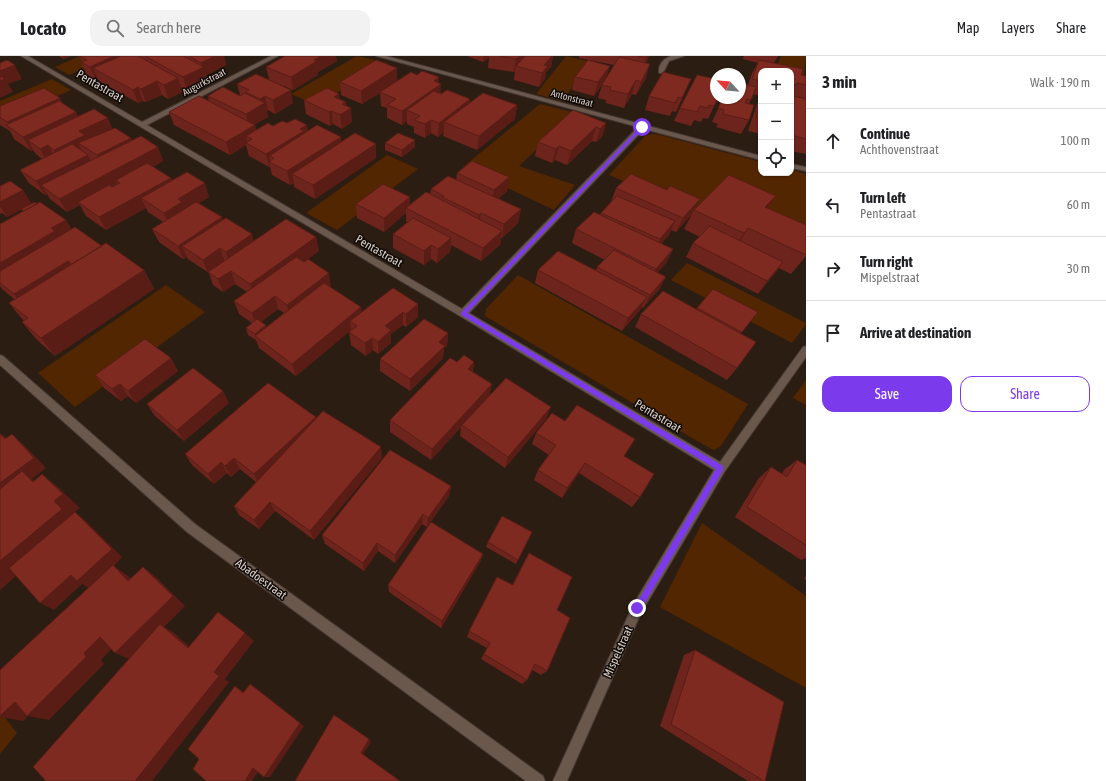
<!DOCTYPE html>
<meta charset="utf-8">
<style>
:root{--surface:#fff;--page:#f2f2f2;--text:#202124;--muted:#757577;--line:#e0e0e0;--accent:#7c3aed}
body{margin:0;font-family:"Asap Condensed",sans-serif;background:var(--page);color:var(--text)}
.controls{position:absolute;right:12px;top:12px;display:grid;overflow:hidden;border-radius:8px;box-shadow:0 1px 3px #0004}
.controls button{width:36px;height:36px;display:grid;place-items:center;padding:0;border:0;border-bottom:1px solid var(--line);background:var(--surface);color:var(--text);font:20px sans-serif}
.compass{position:absolute;left:710px;top:12px;width:36px;height:36px;border-radius:50%;background:var(--surface);box-shadow:0 1px 3px #0004;rotate:296deg}
.stop{position:absolute;width:12px;height:12px;margin:-9px;border:3px solid #7c3aed;border-radius:50%;background:#fff}
.stop.end{background:#7c3aed;border-color:#fff;box-shadow:0 1px 4px #0008}
.list{margin:0;padding:0;list-style:none}
h2{display:flex;justify-content:space-between;align-items:center;height:52px;margin:0;padding:0 16px;font-size:17px}
h2 small{font-size:13px;font-weight:400;color:var(--muted)}
.list li{display:grid;grid-template-columns:26px 1fr auto;gap:12px;align-items:center;box-sizing:border-box;height:64px;padding:0 16px;border-top:1px solid var(--line)}
.list b{display:block;font-size:15px;white-space:nowrap}
.list p{margin:0;font-size:13px;white-space:nowrap;color:var(--muted)}
.list em{font-size:13px;font-style:normal;color:var(--muted)}
.actions{display:flex;gap:8px;padding:12px 16px}
.actions a{flex:1;padding:9px 0;border:1px solid var(--accent);border-radius:12px;text-align:center;font-size:14px;color:var(--accent)}
.actions .main{background:var(--accent);color:#fff}
.icon{flex:none;width:22px;height:22px;fill:none;stroke:currentColor;stroke-width:2;stroke-linecap:round;stroke-linejoin:round}
.map{position:relative;flex:none;width:806px;height:725px;overflow:hidden}
header{display:flex;align-items:center;gap:24px;box-sizing:border-box;height:56px;padding:0 20px;background:var(--surface);border-bottom:1px solid var(--line)}
header strong{font-size:19px}
nav{display:flex;gap:22px;margin-inline-start:auto;font-size:14px}
.search{width:280px;height:36px;background:var(--page);display:flex;align-items:center;gap:10px;box-sizing:border-box;padding:0 14px;border-radius:12px;color:var(--muted);font-size:15px}
main{display:flex}
aside{flex:1;background:var(--surface)}
.map>svg:first-child{display:block}
.green{fill:#522600}
.lines{fill:none;stroke-linecap:round;stroke-linejoin:round}
.minor-casing{stroke:#443732;stroke-width:2}
.minor{fill:#6a584d;fill-rule:evenodd}
.wall{fill:#6d241c;fill-rule:evenodd}
.shaded-wall{fill:#591d16}
.building{fill:#7f2a20;stroke:#591d16}
.route{fill:#7c3aed}
.labels{text-anchor:middle;dominant-baseline:central;stroke-width:3;stroke-linejoin:round;paint-order:stroke}
.far-street-label{font-size:10px;fill:#dcd1cb;stroke:#0f0905}
.street-label{font-size:12px;fill:#dcd1cb;stroke:#0f0905}
</style>
<header>
<strong>Locato</strong>
<div class="search"><svg class="icon" aria-label="search" viewBox="0 0 24 24"><circle cx="10" cy="10" r="6"/><path d="M15 15l6 6"/></svg>Search here</div>
<nav><a>Map</a><a>Layers</a><a>Share</a></nav>
</header>
<main>
<div class="map">
<svg width="806" height="725" viewBox="0 0 806 725">
<rect width="100%" height="100%" fill="#2c1d13"/>
<path class="green" d="M80,0H111L69,19L55,11Z
M357,0L388,7L316,49L291,38Z
M566,0L591,6L562,45L536,38Z
M781,0H806L804,19L791,16V15L776,13Z
M52,23L71,34L0,66V45Z
M540,48L576,57L519,110L575,129L554,154L463,111Z
M652,78L660,79L761,106V117H791V114L806,118V176L696,155L609,119L645,80Z
M387,99L418,113L337,174L306,157Z
M687,207L806,267V268L792,287L671,224Z
M518,219L748,348L721,390L714,394L704,389L485,260L486,253Z
M166,229L205,256L75,351L38,317Z
M806,324V349L793,342Z
M702,467L806,540V632L660,551Z
M0,655L17,677L0,698Z"/>
<g class="lines">
<g class="minor-casing">
<path id="minor" d="M21,0H28L142,66L271,0H278L147,69L462,253L638,71L376,0H386L761,100V104L644,73L469,257L720,406L803,291L806,290V301L725,415L641,557L567,725H553L633,549L714,414L460,260Z
M671,0H684L669,5L663,17H659C658,9 663,3 671,0Z
M791,108L806,111V115L791,112Z
M0,299L3,300L195,468L543,720L545,725H526L187,476L0,309Z"/>
</g>
<use href="#minor" class="minor"/>
</g>
<path class="wall" d="M59,0H71L64,3Z
M80,0H224L226,9L206,19L208,24L187,34L181,31L182,36L168,43L162,39L146,46L143,45L138,47L99,25L98,23L96,24L87,20L81,6H82Z
M467,0H553L551,11L546,16L545,23L539,31L514,24L515,15L514,16L488,12L489,2L483,6Z
M579,0H649L646,7V22L636,39L632,38L624,52L606,47V44L598,42L602,29L604,26L594,40L572,34L575,21L606,22L614,9L579,2Z
M744,0H778L774,7L801,19L806,20V41L805,43H806V98L791,95V45L793,41L791,40V15H761V40L753,38L749,48V64L741,78L716,71L718,68L712,66L723,42H740L748,29L752,17L758,7L743,3Z
M337,5L318,16V19L293,34L284,30L293,47L275,58L268,54L267,55L268,61L255,68L256,74L273,70L287,67L308,75L341,81V86L376,102L315,143L294,131V127L290,129L272,119L270,111H269L249,100L246,89L230,99L174,69L169,56L209,46L208,40L240,39L237,28L269,23L266,11Z
M417,19L439,21L438,26L441,38L470,43V47L517,49L515,63L477,94L443,80L444,76L438,81L431,77L425,82L414,77V71L407,68V65L402,69L387,62V52L381,50L380,37L362,48L341,39L340,26L397,25Z
M691,23L676,56L672,55L670,60L645,54L649,40Z
M761,41V78L748,75L757,48Z
M718,42L708,63L703,62L701,66L694,64L691,70L674,65L680,52Z
M340,43L346,50L352,66L342,73L333,68L330,70L306,58L304,44Z
M63,48L76,56L78,61L112,73L132,84L158,91L163,105L153,111L172,125L209,141L199,147L222,161V164L254,185L316,181L319,195L303,206L331,231H330L362,256L418,248V261L406,271L403,269L391,278V287L378,298L373,294L366,300L351,289L349,276L351,274L296,320L259,292L256,284L248,279L246,272L252,267L239,258L234,245L247,236L235,228L223,236L213,229L209,217L188,203L187,201L183,203L159,186L152,173L163,166L148,156L146,152L106,174L86,160L80,149L67,156L50,143L47,138L45,139L29,127L20,114L42,103L36,98L33,94L31,95L14,83L10,75L0,69V50ZM278,253L284,257L266,271L261,266Z
M606,67L602,81L596,86L592,85L567,109L555,104L552,107L535,100L538,86Z
M385,87L415,91L402,101L385,94Z
M457,117L509,121L507,135L498,143L521,153L518,167L502,182H501L500,189L481,205L451,189L450,196L437,207L431,203L424,209L393,192V178L408,166L406,165V157L384,176L357,162L356,148L410,149L430,139L431,133L456,124Z
M0,130L31,148H37L66,164L71,173L102,190L144,214L154,233L55,300L37,284L22,266L24,265L9,247L14,243L2,233L0,230V168L23,155L22,153L7,161L2,157L0,158Z
M616,132L695,152L776,140L768,152L806,169V200L791,218L779,212L758,238L686,201L693,187L700,181L684,173L692,158L676,176L671,174L669,179L661,188L673,193L666,207L658,216L659,234L643,252L641,251L640,254L622,275L535,227L538,214H596L597,211L605,204L572,187L576,173L600,159L601,157L611,146Z
M697,252L758,256L741,277L737,312L727,324L635,271L641,258L696,253Z
M448,277L447,290L444,292L443,302L410,335L380,315V303Z
M171,302L178,315L136,347L128,340L121,345L104,332L95,319Z
M457,306H474L473,316L492,328L489,340L546,363L505,412L460,380L461,371L431,404L390,376V364Z
M229,347L184,385L155,360L147,348Z
M316,361V362L382,402L314,484L275,455L259,473L239,459L234,450L256,426L240,413L231,421L227,417L214,428L192,409L185,398Z
M536,377L624,400L640,441L632,451L579,417L562,442L534,424L538,414L549,399L532,388Z
M797,404L806,409V502L801,504L735,461L759,422L771,411L782,418L784,414Z
M451,430L449,440L427,471L422,468L395,507L378,495L364,515L325,488L322,479Z
M532,476L516,508L486,491L488,486Z
M529,497L557,554L547,615L541,619L532,614L527,624L522,628L481,603L487,592L467,581L469,575L512,529Z
M483,498L480,506L441,572L389,536L388,529Z
M806,519V524L804,523Z
M695,594L765,725H748L660,670L684,599Z"/>
<path class="shaded-wall" d="M63,0H71L64,3Z
M114,0H140L141,3L93,12L98,23L96,24L90,11Z
M215,0H224L226,9L206,19L208,24L187,34L183,21L203,11L201,7Z
M321,0H336L337,5L318,16V19L293,34L291,21Z
M484,0H489V2L483,6Z
M519,0H529L516,10L515,15L514,16L516,3Z
M552,0H553L551,11L546,16L545,23L539,31L542,17L544,9Z
M647,0H649L647,6L641,15Z
M650,8L646,22L636,39L641,26Z
M15,9L22,23L8,28L13,36L0,42V10Z
M610,10L606,23L594,40L598,26Z
M397,12V26L362,48L361,35Z
M439,21L438,30L441,28L440,41L407,54V65L402,69V55L434,25Z
M178,22L182,36L168,43L164,29Z
M636,24L632,38L624,52L628,38Z
M157,25L162,39L146,46L141,33Z
M138,31L143,45L138,47L133,34Z
M291,34L293,47L275,58L273,44Z
M339,38L341,51L334,41Z
M265,40L268,54L267,55L268,61L249,72L246,58L261,49L260,43Z
M678,41L672,55L670,60L675,47Z
M60,42L67,56L11,73L7,66Z
M470,43L469,57L444,66V76L438,81L439,67Z
M346,46V55L351,52L352,66L342,73L340,59L342,48Z
M517,49L515,63L477,94L479,80Z
M332,55L333,68L330,70L329,56Z
M76,56L83,70L28,84L33,94L31,95L23,81Z
M108,62L114,76L78,87L83,97L62,107L54,94L79,75Z
M431,64V77L425,82V68Z
M606,67L602,81L596,86L600,73Z
M255,69L258,82L246,80L248,88L246,87V89L230,99L226,86Z
M307,69L309,83L274,102L269,100L271,106H269L270,111H269L266,98L300,73Z
M596,71L592,85L567,109L571,95Z
M341,81L342,94L292,118L294,127L290,129L287,115Z
M131,82L137,96L104,113L97,99Z
M415,84V91L402,101V94Z
M376,88V102L315,143L313,129Z
M48,89L56,103L48,107L40,93Z
M559,90L555,104L552,107L556,93Z
M158,91L163,105L121,128L116,124L118,129L78,146L80,149L67,156L59,143Z
M88,99L95,113L41,129L47,138L45,139L36,125Z
M509,121L507,135L492,148L494,134Z
M171,122L176,136L141,142L146,152L106,174L99,161Z
M205,127L209,141L186,155L170,171L164,157L178,143Z
M23,134L32,148L7,161L0,150V146Z
M776,140L764,159L765,151Z
M410,141V153L406,152V157L384,176V162Z
M700,143L692,158L676,176L683,162Z
M521,153L518,167L502,182L504,168Z
M481,157L479,171L477,173L479,159Z
M222,161L226,175L182,190L187,201L183,203L178,190Z
M66,164L74,177L0,227V207L51,172Z
M675,165L669,179L653,197L660,183Z
M748,172L736,192L732,196L744,177Z
M502,175L500,189L481,205L483,192Z
M252,178L256,192L230,209L226,196Z
M316,181L319,195L254,241L250,228Z
M451,182L450,196L437,207L438,193Z
M431,189V203L424,209V195Z
M220,192L225,206L208,216V217L203,204Z
M673,193L666,207L649,226L656,213Z
M68,205L77,218L24,251L14,238Z
M783,206L773,219L758,238L767,225Z
M144,214L154,233L55,300L41,282Z
M231,215L235,228L223,236L218,223Z
M329,217L331,231L291,262L287,249Z
M666,221L659,234L643,252L650,239Z
M275,240L278,253L256,270L252,257Z
M647,241L640,254L622,275L628,262Z
M418,248V261L406,271V258Z
M361,251L362,264L350,265L351,274L296,320L292,308Z
M403,256V269L391,278V287L378,298V286L385,270Z
M266,269L268,276L256,281L255,278Z
M448,277L447,290L444,292L443,302L410,335V323L439,286Z
M372,282L373,294L366,300L365,287Z
M171,302L178,315L136,347L128,335Z
M474,306L472,318L468,313Z
M120,328L128,340L121,345L112,333Z
M492,328L489,340L462,369L461,371L431,404L432,393Z
M223,335L229,347L184,385L177,374Z
M551,351L546,363L505,412L508,401Z
M316,361L318,373L259,429L254,418Z
M0,377L7,382L5,383L0,378Z
M12,378L24,389L46,412L32,423L40,430L0,443V427Z
M381,391L382,402L314,484L310,475Z
M234,402L240,413L231,421L225,410Z
M221,406L227,417L214,428L208,418Z
M585,407L579,417L562,442L567,432Z
M42,418L59,432L80,452L71,459L78,466L0,534V505L54,445Z
M451,430L449,440L427,471L428,462Z
M270,446L275,455L259,473L254,464Z
M75,456L86,465L122,501L114,510L128,520L143,535L89,532L82,528L54,554L40,547Z
M423,458L422,468L395,507V499Z
M377,487L378,495L364,515L363,507Z
M483,498L480,506L441,572L442,565Z
M143,511L157,522L185,550L164,571L173,576L200,600L131,604L115,597Z
M245,577L254,585L225,623L229,626L152,725H135L214,616Z
M100,581L116,588L101,604L104,608L49,664L28,660L23,665L0,661V660L15,646L84,597Z
M250,628L256,632L304,670L270,721H264Z
M235,630L241,634L250,641L243,637Z
M369,683L371,686L363,698L361,697Z
M253,712L260,713L252,725H245Z"/>
<path class="building" d="M80,0H114L90,11L81,6L87,4Z
M121,0H138L178,22L164,29L157,25L141,33L138,31L133,34L93,12Z
M145,0H183L204,11L183,21Z
M189,0H215L201,7Z
M285,0H321L314,4L317,5L291,21L266,11Z
M499,0H519L516,3Z
M525,0H552L544,9L548,10L542,17L516,10Z
M638,0H647L646,2Z
M619,1L650,8L641,26L636,24L628,38L610,34L611,31L602,29Z
M7,4L15,9L0,15V7Z
M376,4L397,12L361,35L340,26Z
M588,4L610,10L598,26L575,21Z
M759,4L803,13L801,19L806,20V29L797,27L796,29L791,28V15H761V25L752,23Z
M422,15L439,21L434,25L441,28L402,55L387,49L396,43L380,36L411,16L417,19Z
M663,16L691,23L682,42L678,41L675,47L649,40Z
M256,18L291,34L273,44L265,40L260,43L245,36L249,34L237,28Z
M697,19L716,23V42H718L714,50L709,49L708,52L700,50L697,56L680,52Z
M0,20L5,23L0,25Z
M740,27L756,31L751,44L747,43L745,47L754,49L749,64L723,58L724,54L718,52L723,42H740Z
M223,31L240,40L245,37L265,47L246,58L208,40Z
M44,32L60,42L7,66L0,61V50Z
M327,32L339,38L334,41L346,46L342,48L351,52L340,59L332,55L329,56L304,44Z
M447,34L470,43L439,67L431,64L425,68L414,64L420,60L407,54L434,35L441,38Z
M483,37L517,49L479,80L444,66Z
M199,40L255,69L226,86L169,56Z
M794,40L806,43V83L791,79L793,73H791V50Z
M761,44V62L756,61Z
M59,45L76,56L23,81L6,69Z
M94,53L108,62L79,75L85,79L54,94L48,89L40,93L28,84Z
M573,54L606,67L600,73L596,71L571,95L559,90L556,93L538,86Z
M295,63L307,69L300,73L304,75L266,98L246,87L252,83L246,80L268,67L273,70L282,65L287,67Z
M317,69L341,81L287,115L269,106L274,102L269,100Z
M115,72L131,82L97,99L78,87Z
M355,77L376,88L313,129L292,118Z
M398,77L415,84L402,94L385,87Z
M141,80L158,91L59,143L41,129Z
M72,88L88,99L36,125L20,114Z
M472,105L509,121L494,134L457,117Z
M147,107L171,122L99,161L78,146L109,129L112,131L120,127L116,124Z
M187,116L205,127L178,143L182,146L164,157L141,142Z
M631,118L667,134L670,130L700,143L683,162L616,132Z
M729,119L776,140L765,151L806,169V199L748,172L744,177L694,154Z
M448,120L521,153L504,168L481,157L479,159L442,141L444,140L431,133Z
M10,125L23,134L0,146V130Z
M383,128L410,141L384,162L356,148Z
M426,136L502,175L483,192L406,152Z
M617,140L675,165L660,183L601,157Z
M35,146L37,148L24,155L21,153Z
M40,146L66,164L51,172L55,175L0,207V168Z
M196,146L222,161L178,190L152,173Z
M594,156L673,193L656,213L576,173Z
M226,162L252,178L226,196L220,192L203,204L182,190Z
M413,162L451,182L438,193L431,189L424,195L393,178Z
M286,163L316,181L250,228L231,215L218,223L208,216Z
M710,170L783,206L767,225L693,187Z
M75,171L102,190L72,208L68,205L14,238L0,227V215Z
M106,187L144,214L41,282L22,266L28,262L9,247Z
M614,194L666,221L650,239L597,211Z
M558,195L647,241L628,262L538,214Z
M296,201L304,206L308,203L329,217L287,249L275,240L252,257L234,245Z
M324,227L361,251L292,308L255,280Z
M393,232L418,248L406,258L403,256L385,270L391,274L378,286L372,282L365,287L349,276L357,270L350,265Z
M713,233L758,256L742,276L697,252Z
M663,235L756,286L737,312L641,258Z
M257,263L266,269L255,278L246,272Z
M424,263L448,277L439,286L445,290L410,323L380,303Z
M145,283L171,302L128,335L120,328L112,333L95,319Z
M464,299L474,306L468,313L492,328L432,393L390,364L450,302L457,306Z
M193,312L223,335L177,374L147,348Z
M506,322L551,351L508,401L462,369Z
M268,327L316,361L254,418L234,402L225,410L221,406L208,418L185,398Z
M577,349L635,383L624,400L654,418L640,441L585,407L567,432L538,414L556,389L536,377L552,357L565,365Z
M323,355L381,391L310,475L270,446L254,464L234,450Z
M0,378L5,383L12,378L34,402L0,427Z
M390,394L451,430L428,462L423,458L395,499L377,487L363,507L322,479Z
M797,404L806,409V489L747,451L771,411L787,421Z
M22,415L33,426L42,418L63,438L54,445L62,453L0,505V433Z
M75,456L112,493L77,525L71,519L40,547L9,512Z
M502,460L532,476L518,504L488,486Z
M431,466L483,498L442,565L388,529Z
M529,497L572,521L557,554L570,562L547,615L535,608L527,624L484,598L490,587L469,575L497,521L513,529Z
M113,509L128,525L143,511L173,540L115,597L100,581L84,597L86,601L27,660L15,646L0,660V614Z
M218,556L245,577L214,616L219,620L135,725H46L33,711L160,568L188,592Z
M695,594L784,646L765,725H764L671,668Z
M250,628L300,667L264,721L253,712L245,725H206L193,713L199,703L188,693L235,630L243,637Z
M334,659L369,683L361,697L400,725H295Z"/>
<path class="route" d="M641,70L644,71L467,257L723,410V414L640,555L637,556L633,552L635,550L716,413L460,258Z"/>
<g class="labels">
<g class="far-street-label">
<text transform="translate(204 26) rotate(-28)">Augurkstraat</text>
<text transform="translate(572 42) rotate(15)">Antonstraat</text>
</g>
<g class="street-label">
<text transform="translate(100 30) rotate(30)">Pentastraat</text>
<text transform="translate(379 195) rotate(30)">Pentastraat</text>
<text transform="translate(658 360) rotate(31)">Pentastraat</text>
<text transform="translate(261 523) rotate(36)">Abadoestraat</text>
<text transform="translate(618 596) rotate(-66)">Mispelstraat</text>
</g>
</g>
</svg>
<div class="controls">
<button>+</button>
<button>−</button>
<button><svg class="icon" aria-label="locate" viewBox="0 0 24 24"><circle cx="12" cy="12" r="6"/><path d="M12 2v4M12 18v4M2 12h4M18 12h4"/></svg></button>
</div>
<svg class="compass" viewBox="-18 -18 36 36"><path d="M0-13l5 13h-10z" fill="#e53935"/><path d="M0 13l5-13h-10z" fill="#757577"/></svg>
<div class="stop" style="left:642px;top:71px"></div>
<div class="stop end" style="left:637px;top:552px"></div>
</div>
<aside>
<h2>3 min<small>Walk · 190 m</small></h2>
<ul class="list">
<li><svg class="icon" aria-label="ahead" viewBox="0 0 24 24"><path d="M12 20V5M6 11l6-6 6 6"/></svg><div><b>Continue</b><p>Achthovenstraat</p></div><em>100 m</em></li>
<li><svg class="icon" aria-label="left" viewBox="0 0 24 24"><path d="M17 20v-9H6M10 6l-5 5 5 5"/></svg><div><b>Turn left</b><p>Pentastraat</p></div><em>60 m</em></li>
<li><svg class="icon" aria-label="right" viewBox="0 0 24 24"><path d="M7 20v-9h11M14 6l5 5-5 5"/></svg><div><b>Turn right</b><p>Mispelstraat</p></div><em>30 m</em></li>
<li><svg class="icon" aria-label="arrive" viewBox="0 0 24 24"><path d="M6 21V4h12l-3 4 3 4H6"/></svg><div><b>Arrive at destination</b></div></li>
</ul>
<div class="actions"><a class="main">Save</a><a>Share</a></div>
</aside>
</main>
